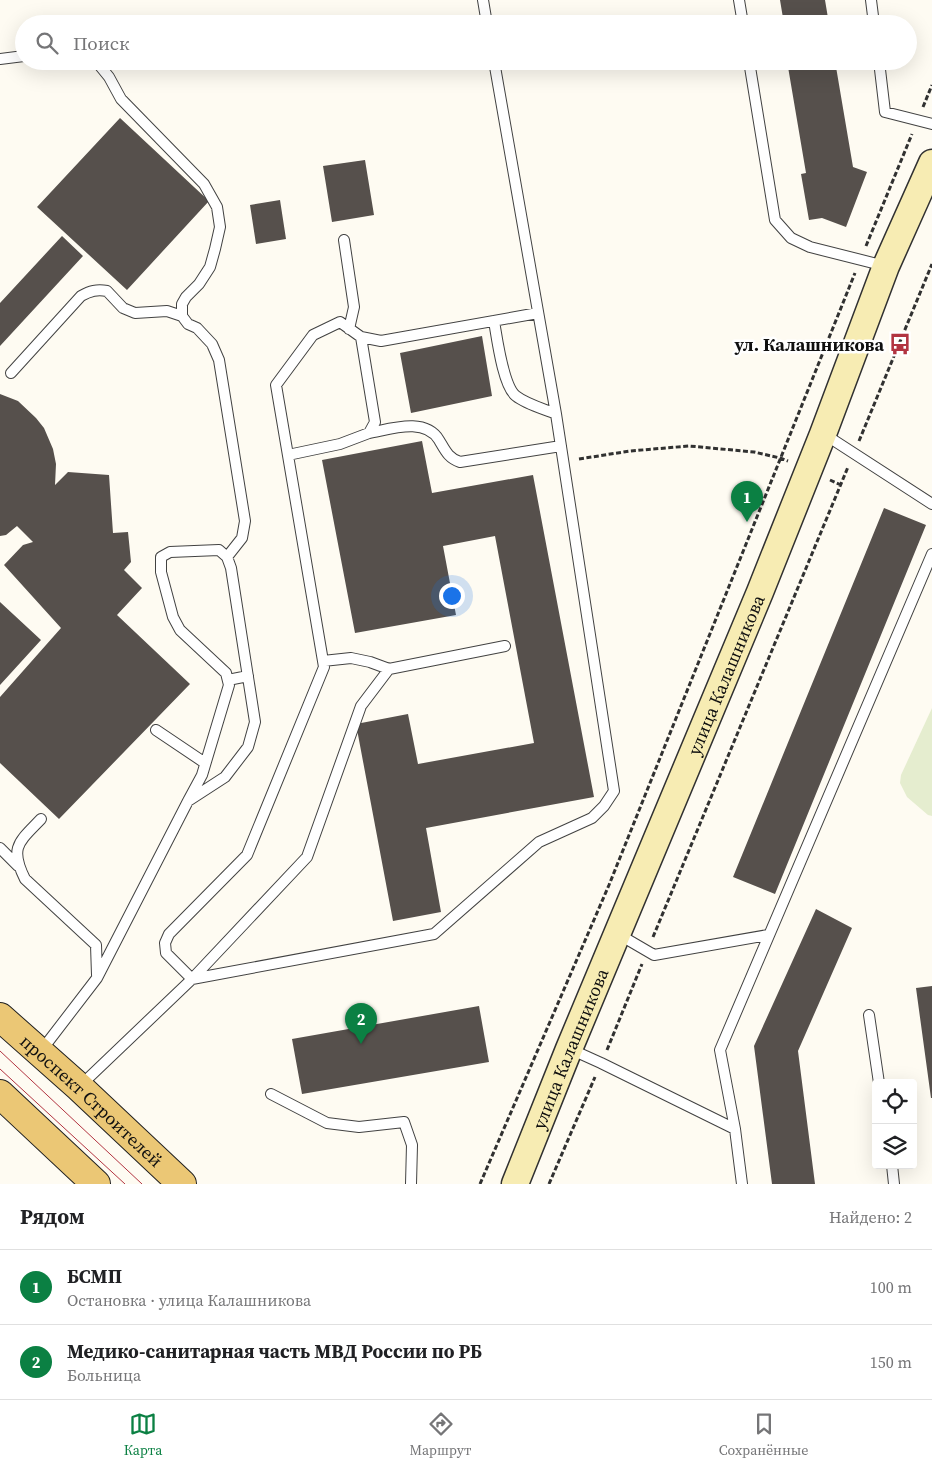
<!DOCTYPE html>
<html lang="ru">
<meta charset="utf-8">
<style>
:root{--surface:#fff;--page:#f6f6f6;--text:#202124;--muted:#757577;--line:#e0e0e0;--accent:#0b8043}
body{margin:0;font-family:"Source Serif 4",serif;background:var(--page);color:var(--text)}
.controls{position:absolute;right:15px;bottom:15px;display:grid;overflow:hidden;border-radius:5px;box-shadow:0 5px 20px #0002}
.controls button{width:45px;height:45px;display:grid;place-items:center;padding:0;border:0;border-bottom:1px solid var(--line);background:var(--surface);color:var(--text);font:25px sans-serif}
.you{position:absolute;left:451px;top:595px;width:18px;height:18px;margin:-12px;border:4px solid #fff;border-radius:50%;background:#1a73e8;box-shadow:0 0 0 8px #1a73e833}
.badge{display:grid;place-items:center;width:32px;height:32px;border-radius:50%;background:var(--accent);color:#fff;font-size:16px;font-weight:700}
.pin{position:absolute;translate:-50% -41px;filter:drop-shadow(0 1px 2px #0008)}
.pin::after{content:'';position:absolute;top:26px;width:18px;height:15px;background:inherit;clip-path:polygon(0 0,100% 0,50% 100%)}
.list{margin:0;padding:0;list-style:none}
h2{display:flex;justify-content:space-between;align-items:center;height:65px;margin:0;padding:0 20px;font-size:21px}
h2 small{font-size:16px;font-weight:400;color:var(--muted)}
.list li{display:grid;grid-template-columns:32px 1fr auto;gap:15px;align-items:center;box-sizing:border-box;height:75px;padding:0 20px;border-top:1px solid var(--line)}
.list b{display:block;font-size:19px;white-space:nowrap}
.list p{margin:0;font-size:16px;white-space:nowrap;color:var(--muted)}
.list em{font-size:16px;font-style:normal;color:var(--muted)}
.icon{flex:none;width:28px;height:28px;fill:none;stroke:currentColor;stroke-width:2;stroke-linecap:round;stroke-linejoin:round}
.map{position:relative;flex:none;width:932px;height:1184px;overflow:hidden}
.search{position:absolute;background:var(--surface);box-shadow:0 5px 20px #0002;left:15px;right:15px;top:15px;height:55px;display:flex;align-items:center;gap:12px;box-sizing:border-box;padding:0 18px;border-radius:28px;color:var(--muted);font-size:19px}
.sheet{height:215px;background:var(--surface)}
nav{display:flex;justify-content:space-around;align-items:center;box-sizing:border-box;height:70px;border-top:1px solid var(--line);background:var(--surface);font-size:14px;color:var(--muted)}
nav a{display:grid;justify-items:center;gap:2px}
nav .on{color:var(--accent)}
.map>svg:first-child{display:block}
.pitch{fill:#e5edcf}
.building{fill:#56504c}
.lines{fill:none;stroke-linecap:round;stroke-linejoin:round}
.lane-casing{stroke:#424242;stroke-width:12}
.secondary-casing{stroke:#313131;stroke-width:29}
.primary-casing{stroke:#202020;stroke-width:30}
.path{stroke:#313131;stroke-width:3;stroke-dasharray:5 2.5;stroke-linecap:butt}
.lane{stroke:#fff;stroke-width:10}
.secondary{stroke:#f7ecb3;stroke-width:26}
.primary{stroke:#ebc775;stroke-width:28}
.tram{stroke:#b23441;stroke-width:1}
.labels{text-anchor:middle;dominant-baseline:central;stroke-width:5;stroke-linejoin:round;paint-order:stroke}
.poi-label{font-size:18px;font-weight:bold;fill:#0f0f0f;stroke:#fff;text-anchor:end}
.street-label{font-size:18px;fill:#0f0f0f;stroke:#fff}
</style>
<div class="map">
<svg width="932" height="1184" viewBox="0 0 932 1184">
<rect width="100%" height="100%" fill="#fefbf2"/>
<path class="pitch" d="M932,708V816L928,815L907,797L900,783L901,775Z"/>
<path class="building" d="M780,0H825L829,24H784Z
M787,61H835L853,167L867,172L846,227L822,218L809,220L801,174L806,173Z
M120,118L209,201L127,290L37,207Z
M365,160L374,215L332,222L323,166Z
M280,200L286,239L256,244L250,205Z
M62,236L83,256L0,346V303Z
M482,336L492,396L411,413L400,353Z
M0,394L18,401L36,418L44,428L53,449L56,464L55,485L68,472L109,475L113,533L128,532L131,562L124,570L142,588L117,615L190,684L59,819L0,763V697L61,628L4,565L23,545L33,542L17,526L6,535L0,536Z
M422,441L432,493L533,475L594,797L426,828L441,912L393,921L356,724L408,714L418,764L534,743L495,536L443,546L456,615L355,633L322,460Z
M884,508L926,525L775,894L733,877Z
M0,602L41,640L0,685Z
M816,909L852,928L798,1051L815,1184H772L754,1046Z
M932,986V1098H931L916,988Z
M479,1006L489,1062L302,1094L292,1039Z"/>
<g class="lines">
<g class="lane-casing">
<path id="lane" d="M483,0L487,24
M739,0L743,24
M871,0L874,24
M0,59L24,56
M96,61L109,77L121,99L204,184L217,207L220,227L215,249L210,267L199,284L186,297L182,304V316L188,324L197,328L212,344L219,360L245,521L242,538L227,557
M749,61L775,220L791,238L810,247L885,266
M879,61L885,112L932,124
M344,240L354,307L349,329
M494,321C497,338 503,386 516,396C526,404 544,409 556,414
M11,373L81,296C90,291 97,289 107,291L123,308L135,313L167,311L182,316
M369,433C391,429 425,417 439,440C445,450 448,458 460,462L561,446
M824,434L932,504
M288,455L340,444L369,433L375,422L361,337
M505,646L389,669L361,706L307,857L192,979L166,953L165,943L169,934L247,855L324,667L276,385L313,335L340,322L361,337L381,341L538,313
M323,661L351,658L370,662L389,669
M228,680L248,676
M156,730L205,763
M41,819C19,842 9,847 25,879L96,945L97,975
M0,848L18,866
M618,934L654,955L768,935
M869,1015L879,1083
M570,1049L601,1063L735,1129
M41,1051L97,978L188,801L202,775L229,685L226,673L180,630L173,617L161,572V557L170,552L219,550L227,557L231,568L255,722L248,747L225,777L188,801
M80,1086L192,979L434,934L539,842L592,818L604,806L614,791L556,414L494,61
M271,1094L327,1123L359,1127L404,1122L412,1145L411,1184
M892,1165L894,1184
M742,1184L735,1129L720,1050L932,554"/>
</g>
<g class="secondary-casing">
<g id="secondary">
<path id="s1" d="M515,1184L569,1049L760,592L823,434L886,266L932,163"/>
</g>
</g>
<g class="primary-casing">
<g id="primary">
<path id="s2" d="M0,1017L79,1087L182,1184"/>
<path d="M0,1094L96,1184"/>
</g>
</g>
<path class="path" d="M923,107L932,85
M866,246L912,134
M859,441L932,264
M579,459L630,451L689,446L754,452L780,458L788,461
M830,480L841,485
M653,937L848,467
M607,1050L642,964
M480,1184L609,885L855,273
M549,1184L595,1077"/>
<use href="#lane" class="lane"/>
<use href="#secondary" class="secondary"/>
<use href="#primary" class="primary"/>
<path class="tram" d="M0,1051L142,1184
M0,1069L125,1184"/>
</g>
<defs>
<g id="bus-bare" transform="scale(1.725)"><path d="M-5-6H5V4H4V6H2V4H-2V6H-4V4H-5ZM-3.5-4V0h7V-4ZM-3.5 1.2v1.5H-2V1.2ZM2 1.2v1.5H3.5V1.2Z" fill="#b23441" stroke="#fff" stroke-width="2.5" paint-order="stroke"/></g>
</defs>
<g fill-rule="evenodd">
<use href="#bus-bare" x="900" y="344"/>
</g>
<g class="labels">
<g class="poi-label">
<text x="884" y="344">ул. Калашникова</text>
</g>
<g class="street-label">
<text stroke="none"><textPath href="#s1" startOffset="551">улица Калашникова</textPath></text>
<text stroke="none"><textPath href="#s1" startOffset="146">улица Калашникова</textPath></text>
<text stroke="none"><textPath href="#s2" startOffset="124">проспект Строителей</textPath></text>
</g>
</g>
</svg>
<div class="controls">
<button><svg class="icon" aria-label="locate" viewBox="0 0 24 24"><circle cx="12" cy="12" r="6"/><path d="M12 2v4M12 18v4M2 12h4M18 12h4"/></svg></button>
<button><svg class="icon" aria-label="layers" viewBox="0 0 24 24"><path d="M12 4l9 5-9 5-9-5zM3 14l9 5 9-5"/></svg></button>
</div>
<div class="you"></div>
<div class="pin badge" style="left:747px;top:522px">1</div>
<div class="pin badge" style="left:361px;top:1044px">2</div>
<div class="search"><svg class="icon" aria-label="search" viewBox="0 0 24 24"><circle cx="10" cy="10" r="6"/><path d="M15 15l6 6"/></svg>Поиск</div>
</div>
<section class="sheet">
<h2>Рядом<small>Найдено: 2</small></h2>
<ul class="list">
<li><span class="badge">1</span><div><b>БСМП</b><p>Остановка · улица Калашникова</p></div><em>100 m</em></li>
<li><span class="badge">2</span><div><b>Медико-санитарная часть МВД России по РБ</b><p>Больница</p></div><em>150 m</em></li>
</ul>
</section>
<nav>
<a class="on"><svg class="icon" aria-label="map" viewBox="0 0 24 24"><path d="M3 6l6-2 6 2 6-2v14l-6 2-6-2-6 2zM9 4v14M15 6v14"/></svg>Карта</a>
<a><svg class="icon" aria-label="directions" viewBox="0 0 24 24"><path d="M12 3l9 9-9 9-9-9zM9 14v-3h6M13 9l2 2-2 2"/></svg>Маршрут</a>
<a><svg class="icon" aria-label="saved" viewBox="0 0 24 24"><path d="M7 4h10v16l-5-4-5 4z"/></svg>Сохранённые</a>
</nav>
